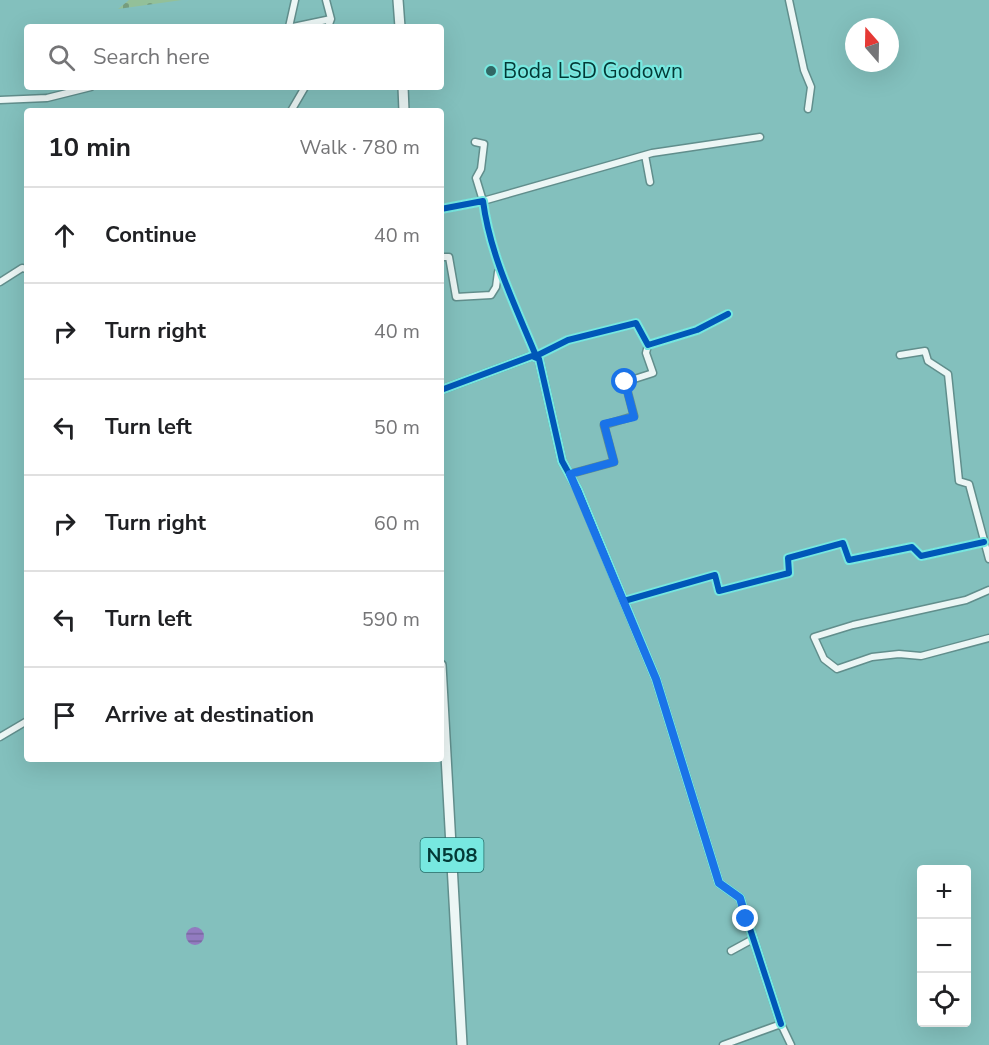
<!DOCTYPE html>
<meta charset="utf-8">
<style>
:root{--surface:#fff;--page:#f6f6f6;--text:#202124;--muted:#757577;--line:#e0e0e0}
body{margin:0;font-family:"Nunito Sans",sans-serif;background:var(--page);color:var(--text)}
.controls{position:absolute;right:18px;bottom:18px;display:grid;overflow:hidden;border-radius:6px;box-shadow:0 6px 24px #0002}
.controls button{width:54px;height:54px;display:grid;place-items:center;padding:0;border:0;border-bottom:2px solid var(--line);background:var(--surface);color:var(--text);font:30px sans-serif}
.compass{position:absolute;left:845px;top:18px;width:54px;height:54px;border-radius:50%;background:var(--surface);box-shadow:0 6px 24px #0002;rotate:340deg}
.stop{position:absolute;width:18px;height:18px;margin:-14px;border:4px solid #1a73e8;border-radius:50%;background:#fff}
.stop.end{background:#1a73e8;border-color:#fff;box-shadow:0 2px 6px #0008}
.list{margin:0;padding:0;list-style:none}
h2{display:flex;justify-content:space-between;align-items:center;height:78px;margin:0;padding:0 24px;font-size:26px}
h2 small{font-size:20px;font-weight:400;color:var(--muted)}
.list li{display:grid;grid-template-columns:39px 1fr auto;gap:18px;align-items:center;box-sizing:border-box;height:96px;padding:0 24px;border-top:2px solid var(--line)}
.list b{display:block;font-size:22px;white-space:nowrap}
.list em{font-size:20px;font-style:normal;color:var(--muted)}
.icon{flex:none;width:33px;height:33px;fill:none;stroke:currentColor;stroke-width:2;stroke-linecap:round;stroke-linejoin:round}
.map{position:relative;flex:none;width:989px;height:1045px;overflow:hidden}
.search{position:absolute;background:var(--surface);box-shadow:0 6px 24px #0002;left:24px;top:24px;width:420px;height:66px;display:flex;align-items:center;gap:15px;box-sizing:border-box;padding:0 21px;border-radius:6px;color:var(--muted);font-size:22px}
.panel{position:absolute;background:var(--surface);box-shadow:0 6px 24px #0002;left:24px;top:108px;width:420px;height:654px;border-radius:6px}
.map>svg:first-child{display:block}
.cemetery{fill:url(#cemetery-stones)}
.water{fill:url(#water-rules)}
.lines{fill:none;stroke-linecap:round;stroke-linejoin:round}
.minor-casing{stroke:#618e8c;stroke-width:9}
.tertiary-casing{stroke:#618e8c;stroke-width:10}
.trunk-casing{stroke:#618e8c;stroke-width:12}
.minor{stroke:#ecf6f5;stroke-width:6}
.tertiary{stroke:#ecf6f5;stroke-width:8}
.trunk{stroke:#ecf6f5;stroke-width:9}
.cycleway-casing{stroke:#77e8e0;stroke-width:10}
.cycleway{stroke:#0057b8;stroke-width:6}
.route{stroke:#1a73e8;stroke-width:8}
.poi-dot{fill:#306865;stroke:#77e8e0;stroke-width:2}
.labels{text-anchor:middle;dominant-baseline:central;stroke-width:4.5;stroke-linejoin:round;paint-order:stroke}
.shield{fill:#77e8e0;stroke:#266e69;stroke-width:1.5}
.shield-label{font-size:20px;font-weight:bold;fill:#033936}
.poi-label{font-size:21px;fill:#033936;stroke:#77e8e0;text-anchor:start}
</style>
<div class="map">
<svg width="989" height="1045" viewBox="0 0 989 1045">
<defs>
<pattern id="cemetery-stones" width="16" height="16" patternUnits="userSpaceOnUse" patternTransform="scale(1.5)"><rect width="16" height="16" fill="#93c099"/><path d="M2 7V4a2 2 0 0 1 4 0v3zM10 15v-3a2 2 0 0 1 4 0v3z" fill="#769d7e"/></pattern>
<pattern id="water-rules" width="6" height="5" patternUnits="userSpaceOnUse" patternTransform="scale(1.5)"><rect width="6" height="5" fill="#927bc0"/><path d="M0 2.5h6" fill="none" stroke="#75669d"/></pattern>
</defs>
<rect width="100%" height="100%" fill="#83c0bd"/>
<path class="cemetery" d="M129,0H182L118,9Z"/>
<path class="water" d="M186 936a9 9 0 1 1 18 0a9 9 0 1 1-18 0Z"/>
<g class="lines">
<g class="minor-casing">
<path id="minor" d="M326,0L331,19
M789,0L804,70L811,87L808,109
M289,27L295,0
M293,27L331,19L328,27
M0,100L47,98L91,87
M291,111L305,87
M475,142L484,144L481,169L476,178L483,201L652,153L760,137
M645,155L650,182
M441,209L483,201C490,255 515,305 536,356L568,340L636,323L648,345L697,330L728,314
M441,257H449L456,297L491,295L496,287L498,272
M0,282L22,268L27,269
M900,355L925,351L928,361L948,374L959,481L969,484L989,559
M570,474L614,462L604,425L634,416L625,382L653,373L646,353L648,345
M989,590L966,600L853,625L814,637L824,659L837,669L872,657L899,654L921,656L989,638
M624,601L715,575L719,591L789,573L788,558L843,543L849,560L912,547L921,556L984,542
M0,737L27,721
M731,951L753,939
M723,1045L781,1024L791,1045"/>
</g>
<g class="tertiary-casing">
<path id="tertiary" d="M441,390L532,356L539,359L562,461L578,490L656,679L719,883L740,898L781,1024"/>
</g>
<g class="trunk-casing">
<path id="trunk" d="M398,0L400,27
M403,87L404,111
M441,665L462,1045"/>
</g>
<use href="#minor" class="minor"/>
<use href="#tertiary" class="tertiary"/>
<use href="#trunk" class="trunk"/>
<g class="cycleway-casing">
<path id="cycleway" d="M441,209L483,201C490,255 515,305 536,356L568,340L636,323L648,345L697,330L728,314
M441,390L532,356L539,359L562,461L578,490L656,679L719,883L740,898L781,1024
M624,601L715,575L719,591L789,573L788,558L843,543L849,560L912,547L921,556L984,542"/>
</g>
<use href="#cycleway" class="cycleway"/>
</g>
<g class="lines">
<path class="route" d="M625,382L634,417L604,424L614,462L570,474L656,679L719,883L740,898L746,919"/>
</g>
<circle class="poi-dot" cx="491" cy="71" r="6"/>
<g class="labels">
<rect class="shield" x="420.5" y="838" width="63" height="34" rx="4.5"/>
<g class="shield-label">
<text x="452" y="855">N508</text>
</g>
<g class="poi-label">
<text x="503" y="71">Boda LSD Godown</text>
</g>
</g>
</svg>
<div class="controls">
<button>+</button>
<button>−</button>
<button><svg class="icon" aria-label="locate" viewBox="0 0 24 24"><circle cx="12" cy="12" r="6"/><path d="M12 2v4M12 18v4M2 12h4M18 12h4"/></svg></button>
</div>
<svg class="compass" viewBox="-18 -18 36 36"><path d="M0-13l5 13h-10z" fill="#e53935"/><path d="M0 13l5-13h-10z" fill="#757577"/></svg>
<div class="stop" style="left:625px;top:382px"></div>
<div class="stop end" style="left:746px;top:919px"></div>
<div class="search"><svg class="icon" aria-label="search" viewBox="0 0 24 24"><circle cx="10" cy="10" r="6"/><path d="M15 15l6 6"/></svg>Search here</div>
<section class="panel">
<h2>10 min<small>Walk · 780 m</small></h2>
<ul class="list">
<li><svg class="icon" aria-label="ahead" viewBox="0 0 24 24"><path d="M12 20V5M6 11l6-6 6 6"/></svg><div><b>Continue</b></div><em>40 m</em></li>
<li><svg class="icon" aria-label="right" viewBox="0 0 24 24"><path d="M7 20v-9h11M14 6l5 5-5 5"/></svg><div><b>Turn right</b></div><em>40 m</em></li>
<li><svg class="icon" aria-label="left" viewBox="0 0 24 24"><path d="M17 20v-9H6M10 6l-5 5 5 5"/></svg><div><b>Turn left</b></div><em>50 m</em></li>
<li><svg class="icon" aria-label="right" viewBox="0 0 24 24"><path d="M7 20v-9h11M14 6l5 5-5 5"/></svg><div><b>Turn right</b></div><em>60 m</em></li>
<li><svg class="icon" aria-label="left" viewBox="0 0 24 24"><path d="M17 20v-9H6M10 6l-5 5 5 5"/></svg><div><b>Turn left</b></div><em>590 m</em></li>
<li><svg class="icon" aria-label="arrive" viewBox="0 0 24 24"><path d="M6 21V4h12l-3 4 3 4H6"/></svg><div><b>Arrive at destination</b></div></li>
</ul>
</section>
</div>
